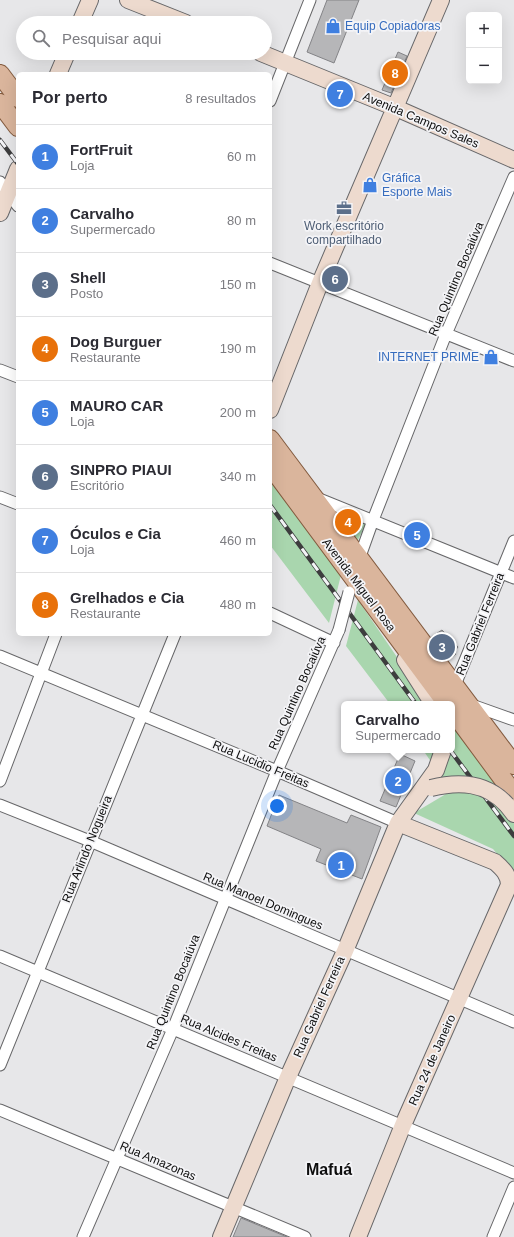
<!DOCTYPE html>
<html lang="pt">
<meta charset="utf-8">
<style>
:root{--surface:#fff;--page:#f2f2f3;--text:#2b2b33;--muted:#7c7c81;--line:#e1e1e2;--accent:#111827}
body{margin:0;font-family:Helvetica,sans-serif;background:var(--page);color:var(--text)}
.controls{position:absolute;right:12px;top:12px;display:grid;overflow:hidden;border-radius:6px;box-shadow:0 4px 16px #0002}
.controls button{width:36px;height:36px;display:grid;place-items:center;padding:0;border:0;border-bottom:1px solid var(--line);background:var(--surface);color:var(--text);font:20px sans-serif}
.you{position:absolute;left:277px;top:806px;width:14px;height:14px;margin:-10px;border:3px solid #fff;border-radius:50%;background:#1a73e8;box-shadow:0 0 0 6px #1a73e833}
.badge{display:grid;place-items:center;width:26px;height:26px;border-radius:50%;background:var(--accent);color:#fff;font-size:13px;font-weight:700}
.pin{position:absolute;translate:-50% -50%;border:2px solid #fff;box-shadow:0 1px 4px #0006}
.popup{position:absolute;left:341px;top:701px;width:114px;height:52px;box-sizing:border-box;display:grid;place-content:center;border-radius:6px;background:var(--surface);filter:drop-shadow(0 1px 3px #0005);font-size:13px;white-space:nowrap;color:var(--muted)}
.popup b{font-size:15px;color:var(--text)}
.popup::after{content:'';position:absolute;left:50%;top:100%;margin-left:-8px;border:8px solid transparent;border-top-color:var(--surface)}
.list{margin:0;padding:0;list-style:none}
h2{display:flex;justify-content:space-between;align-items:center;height:52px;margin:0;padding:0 16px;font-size:17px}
h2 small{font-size:13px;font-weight:400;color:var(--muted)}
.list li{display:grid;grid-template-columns:26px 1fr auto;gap:12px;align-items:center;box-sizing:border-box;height:64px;padding:0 16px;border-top:1px solid var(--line)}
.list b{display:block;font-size:15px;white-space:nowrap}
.list p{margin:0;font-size:13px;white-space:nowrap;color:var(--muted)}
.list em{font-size:13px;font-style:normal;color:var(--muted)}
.icon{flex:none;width:22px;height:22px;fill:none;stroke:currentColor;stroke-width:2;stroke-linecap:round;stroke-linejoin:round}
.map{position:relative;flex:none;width:514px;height:1237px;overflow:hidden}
.search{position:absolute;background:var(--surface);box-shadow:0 4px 16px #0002;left:16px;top:16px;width:256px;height:44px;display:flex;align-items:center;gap:10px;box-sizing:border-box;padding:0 14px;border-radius:22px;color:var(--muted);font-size:15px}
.panel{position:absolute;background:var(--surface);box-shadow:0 4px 16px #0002;left:16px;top:72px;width:256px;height:564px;border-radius:6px}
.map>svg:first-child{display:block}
.green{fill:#a9d6ae}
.building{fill:#b6b6b8;stroke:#838386}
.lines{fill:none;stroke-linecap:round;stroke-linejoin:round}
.street-casing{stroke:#676769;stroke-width:13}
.secondary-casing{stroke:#676769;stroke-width:18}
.primary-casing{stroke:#835b3f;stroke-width:20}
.street{stroke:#fff;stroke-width:11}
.secondary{stroke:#eddace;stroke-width:16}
.primary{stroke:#dab59c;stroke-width:18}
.rail-casing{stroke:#3d3d3e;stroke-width:4.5}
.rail{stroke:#f4f4f7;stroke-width:3;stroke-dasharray:9;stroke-linecap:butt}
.street-bridge-casing{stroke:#676769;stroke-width:13;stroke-linecap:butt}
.secondary-bridge-casing{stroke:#676769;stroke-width:18;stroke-linecap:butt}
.street-bridge{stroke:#fff;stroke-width:11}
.secondary-bridge{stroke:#eddace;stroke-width:16}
.labels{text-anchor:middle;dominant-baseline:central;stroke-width:3.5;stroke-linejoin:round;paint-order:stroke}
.shop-label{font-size:12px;fill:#366cbe;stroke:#f4f4f7;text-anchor:start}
.street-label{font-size:12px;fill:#0e0e0e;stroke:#f4f4f7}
.service-label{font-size:12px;fill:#4e5e75;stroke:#f4f4f7}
.district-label{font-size:16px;font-weight:bold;fill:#0e0e0e;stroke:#f4f4f7}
</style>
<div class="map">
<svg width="514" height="1237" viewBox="0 0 514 1237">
<rect width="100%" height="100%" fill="#e7e7e9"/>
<path class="green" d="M270,480L341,575L329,623L270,545Z
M341,513L366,524L357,542L337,516Z
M358,600L429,704H390L346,646Z
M452,726L504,792L514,821V874L493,849L414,813L451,791L423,750H452Z"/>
<path class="building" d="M327,0H359L334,63L307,52Z
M398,52L407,56L391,93L382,90Z
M442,630L458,647L454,652L456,654L448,660L431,637Z
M400,754L415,761L396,807L380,801Z
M279,795L347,823L351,815L381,827L362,879L316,861L321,849L267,826Z
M241,1218L287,1237H233Z"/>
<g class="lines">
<g class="street-casing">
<path id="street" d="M270,101L310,0
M0,182L18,206
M270,263L514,361
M0,370L18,377
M0,497L18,504
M317,498L514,578
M358,562L373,520L446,334L514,177
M270,613L334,643
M0,656L277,771L398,823
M455,685L514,541
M469,704L514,720
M0,781L56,634
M0,805L90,841L514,1022
M0,956L514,1173
M0,1065L175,634
M0,1110L305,1237
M83,1237L173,1029L277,771L339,630
M493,1237L514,1187"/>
</g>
<g class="secondary-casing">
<path id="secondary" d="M128,0L186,23
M80,23L90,0
M261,53L396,108L514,160
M58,74L67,53
M0,213L18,169
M270,410L320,283L441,0
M405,660L433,704
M507,805L514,814
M221,1237L288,1077L345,951L398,823L436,770L443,750
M358,1237L403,1125L509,885C509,875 503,869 495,862L398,823"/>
</g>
<g class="primary-casing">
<path id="primary" d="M0,74L18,98
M0,103L18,127
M270,439L514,765
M270,465L447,704
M452,710L514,794"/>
</g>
<use href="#street" class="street"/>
<use href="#secondary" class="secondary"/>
<use href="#primary" class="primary"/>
<g class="rail-casing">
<path id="rail" d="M0,140L18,164
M270,505L416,704
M450,750L514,836"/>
</g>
<use href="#rail" class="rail"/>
<g class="street-bridge-casing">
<path id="street-bridge" d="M339,630L349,592"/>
</g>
<g class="secondary-bridge-casing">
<path id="secondary-bridge" d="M431,788C459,781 486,782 507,805"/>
</g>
<use href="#street-bridge" class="street-bridge"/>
<use href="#secondary-bridge" class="secondary-bridge"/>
</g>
<defs>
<g id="shop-bare" transform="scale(1.2)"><path d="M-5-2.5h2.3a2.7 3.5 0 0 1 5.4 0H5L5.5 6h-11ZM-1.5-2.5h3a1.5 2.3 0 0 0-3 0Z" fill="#3f7fe0" stroke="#f4f4f7" stroke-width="2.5" paint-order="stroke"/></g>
<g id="office-bare" transform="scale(1.2)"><path d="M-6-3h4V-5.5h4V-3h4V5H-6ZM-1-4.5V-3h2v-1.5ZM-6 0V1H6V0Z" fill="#5c6f8a" stroke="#f4f4f7" stroke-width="2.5" paint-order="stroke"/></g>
</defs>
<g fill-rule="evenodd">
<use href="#shop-bare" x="333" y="26"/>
<use href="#shop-bare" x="370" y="185"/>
<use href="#office-bare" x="344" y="208"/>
<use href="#shop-bare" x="491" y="357"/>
</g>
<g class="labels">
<g class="shop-label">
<text x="345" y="26">Equip Copiadoras</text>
<text x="382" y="178">Gráfica<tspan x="382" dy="14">Esporte Mais</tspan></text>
<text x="479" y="357" text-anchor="end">INTERNET PRIME</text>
</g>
<g class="street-label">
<text transform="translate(421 120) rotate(23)">Avenida Campos Sales</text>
<text transform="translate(456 279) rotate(-67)">Rua Quintino Bocaiúva</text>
<text transform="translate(359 585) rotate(53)">Avenida Miguel Rosa</text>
<text transform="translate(480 624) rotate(-68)">Rua Gabriel Ferreira</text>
<text transform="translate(297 693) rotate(-66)">Rua Quintino Bocaiúva</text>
<text transform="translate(261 764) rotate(23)">Rua Lucidio Freitas</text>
<text transform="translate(87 849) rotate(-68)">Rua Arlindo Nogueira</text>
<text transform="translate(263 901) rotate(23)">Rua Manoel Domingues</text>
<text transform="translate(173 992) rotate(-68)">Rua Quintino Bocaiúva</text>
<text transform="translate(319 1007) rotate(-66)">Rua Gabriel Ferreira</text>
<text transform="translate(229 1038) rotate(23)">Rua Alcides Freitas</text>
<text transform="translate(432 1060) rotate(-66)">Rua 24 de Janeiro</text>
<text transform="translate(158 1161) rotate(23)">Rua Amazonas</text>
</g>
<g class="service-label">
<text x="344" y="226">Work escritório<tspan x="344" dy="14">compartilhado</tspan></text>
</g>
<g class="district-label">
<text x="329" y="1169">Mafuá</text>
</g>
</g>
</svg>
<div class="controls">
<button>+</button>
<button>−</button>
</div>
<div class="you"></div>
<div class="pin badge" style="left:341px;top:865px;background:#3f7fe0">1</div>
<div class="pin badge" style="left:398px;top:781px;background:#3f7fe0">2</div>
<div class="popup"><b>Carvalho</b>Supermercado</div>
<div class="pin badge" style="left:442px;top:647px;background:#5c6f8a">3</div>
<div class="pin badge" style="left:348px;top:522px;background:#e8710a">4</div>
<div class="pin badge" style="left:417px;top:535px;background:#3f7fe0">5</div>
<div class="pin badge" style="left:335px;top:279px;background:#5c6f8a">6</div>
<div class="pin badge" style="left:340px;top:94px;background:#3f7fe0">7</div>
<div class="pin badge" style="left:395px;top:73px;background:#e8710a">8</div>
<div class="search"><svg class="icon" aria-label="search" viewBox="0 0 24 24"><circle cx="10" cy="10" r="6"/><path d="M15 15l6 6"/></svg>Pesquisar aqui</div>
<section class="panel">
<h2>Por perto<small>8 resultados</small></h2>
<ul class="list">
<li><span class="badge" style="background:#3f7fe0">1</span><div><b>FortFruit</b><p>Loja</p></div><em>60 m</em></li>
<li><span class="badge" style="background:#3f7fe0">2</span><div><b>Carvalho</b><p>Supermercado</p></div><em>80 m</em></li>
<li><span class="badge" style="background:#5c6f8a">3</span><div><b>Shell</b><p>Posto</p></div><em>150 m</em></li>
<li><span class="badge" style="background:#e8710a">4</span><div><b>Dog Burguer</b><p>Restaurante</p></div><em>190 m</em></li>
<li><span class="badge" style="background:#3f7fe0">5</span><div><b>MAURO CAR</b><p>Loja</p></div><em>200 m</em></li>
<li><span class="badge" style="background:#5c6f8a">6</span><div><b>SINPRO PIAUI</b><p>Escritório</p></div><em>340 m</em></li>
<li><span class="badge" style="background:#3f7fe0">7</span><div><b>Óculos e Cia</b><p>Loja</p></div><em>460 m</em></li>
<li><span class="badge" style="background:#e8710a">8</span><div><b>Grelhados e Cia</b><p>Restaurante</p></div><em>480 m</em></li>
</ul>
</section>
</div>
